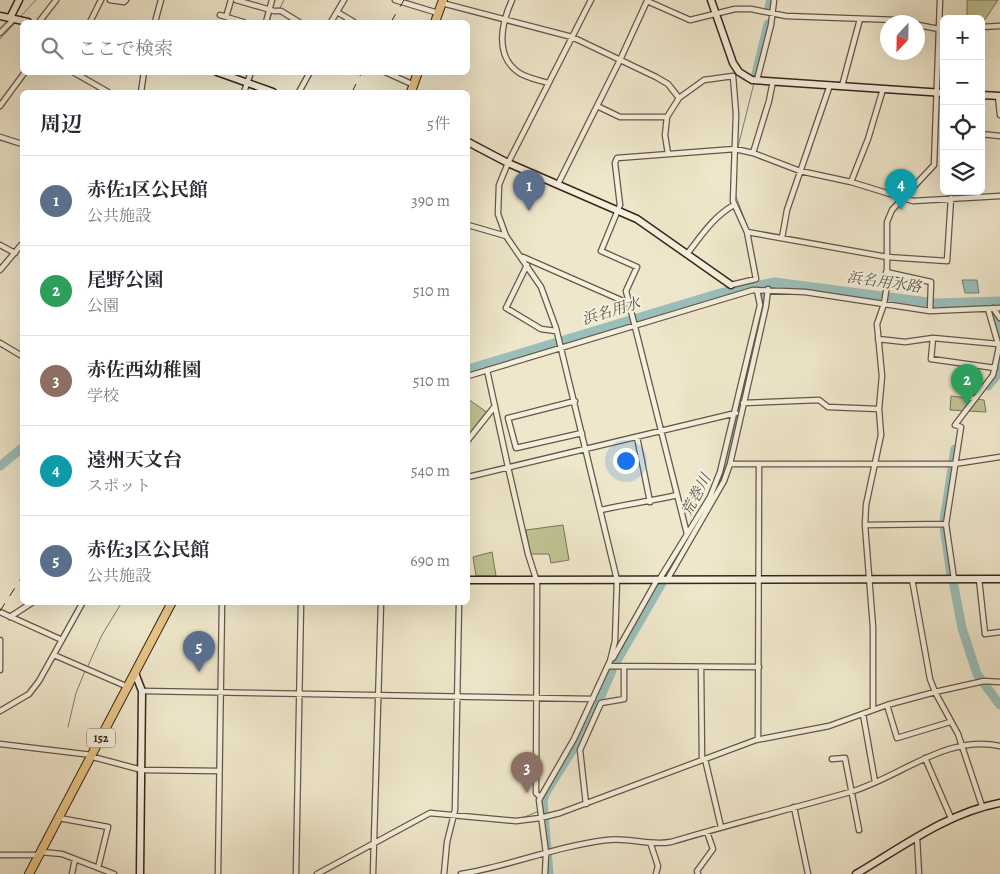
<!DOCTYPE html>
<html lang="ja">
<meta charset="utf-8">
<style>
:root{--surface:#fff;--page:#f2f2f3;--text:#2b2b33;--muted:#7c7c81;--line:#e1e1e2;--accent:#8f2418}
body{margin:0;font-family:Alegreya,"Noto Serif JP",serif;background:var(--page);color:var(--text)}
.controls{position:absolute;right:15px;top:15px;display:grid;overflow:hidden;border-radius:8px;box-shadow:0 5px 20px #0002}
.controls button{width:45px;height:45px;display:grid;place-items:center;padding:0;border:0;border-bottom:1px solid var(--line);background:var(--surface);color:var(--text);font:25px sans-serif}
.compass{position:absolute;left:880px;top:15px;width:45px;height:45px;border-radius:50%;background:var(--surface);box-shadow:0 5px 20px #0002;rotate:202deg}
.you{position:absolute;left:625px;top:460px;width:18px;height:18px;margin:-12px;border:4px solid #fff;border-radius:50%;background:#1a73e8;box-shadow:0 0 0 8px #1a73e833}
.badge{display:grid;place-items:center;width:32px;height:32px;border-radius:50%;background:var(--accent);color:#fff;font-size:16px;font-weight:700}
.pin{position:absolute;translate:-50% -41px;filter:drop-shadow(0 1px 2px #0008)}
.pin::after{content:'';position:absolute;top:26px;width:18px;height:15px;background:inherit;clip-path:polygon(0 0,100% 0,50% 100%)}
.list{margin:0;padding:0;list-style:none}
h2{display:flex;justify-content:space-between;align-items:center;height:65px;margin:0;padding:0 20px;font-size:21px}
h2 small{font-size:16px;font-weight:400;color:var(--muted)}
.list li{display:grid;grid-template-columns:32px 1fr auto;gap:15px;align-items:center;box-sizing:border-box;height:90px;padding:0 20px;border-top:1px solid var(--line)}
.list b{display:block;font-size:19px;white-space:nowrap}
.list p{margin:0;font-size:16px;white-space:nowrap;color:var(--muted)}
.list em{font-size:16px;font-style:normal;color:var(--muted)}
.icon{flex:none;width:28px;height:28px;fill:none;stroke:currentColor;stroke-width:2;stroke-linecap:round;stroke-linejoin:round}
.map{position:relative;flex:none;width:1000px;height:874px;overflow:hidden}
.search{position:absolute;background:var(--surface);box-shadow:0 5px 20px #0002;left:20px;top:20px;width:450px;height:55px;display:flex;align-items:center;gap:12px;box-sizing:border-box;padding:0 18px;border-radius:8px;color:var(--muted);font-size:19px}
.panel{position:absolute;background:var(--surface);box-shadow:0 5px 20px #0002;left:20px;top:90px;width:450px;height:515px;border-radius:8px}
.map>svg:first-child{display:block}
.green{fill:#c0c393;stroke:#7a7557}
.water{fill:#9abfbb;stroke:#71827b}
.lines{fill:none;stroke-linecap:round;stroke-linejoin:round}
.stream{stroke:#71827b;stroke-width:1}
.river{stroke:#9abfbb;stroke-width:9}
.street-casing{stroke:#635747;stroke-width:7}
.secondary-casing{stroke:#34271b;stroke-width:9}
.highway-casing{stroke:#34271b;stroke-width:10}
.street{stroke:#f5efdd;stroke-width:4.5}
.secondary{stroke:#f5efdd;stroke-width:6}
.highway{stroke:#e8c486;stroke-width:8}
.rail{stroke:#34271b;stroke-width:1;stroke-dasharray:9 9;stroke-linecap:butt}
.labels{text-anchor:middle;dominant-baseline:central;stroke-width:4;stroke-linejoin:round;paint-order:stroke}
.shield{fill:#f5efdd;stroke:#6e6355;stroke-width:1}
.shield-label{font-size:12px;font-weight:bold;fill:#34271b}
.water-label{font-size:15px;font-style:italic;fill:#53554b;stroke:#f5efdd}
</style>
<div class="map">
<svg width="1000" height="874" viewBox="0 0 1000 874">
<rect width="100%" height="100%" fill="#efe7cb"/>
<filter id="stains"><feTurbulence type="fractalNoise" baseFrequency=".004" numOctaves="4"/><feColorMatrix values="0 0 0 0 .2 0 0 0 0 .09 0 0 0 0 .02 0 0 0 .5 -.17"/></filter>
<radialGradient id="worn" r=".72"><stop offset=".6" stop-color="#630" stop-opacity="0"/><stop offset="1" stop-color="#630" stop-opacity=".3"/></radialGradient>
<path class="green" d="M967,0H998L982,24L981,19H967Z
M951,396L984,400L986,412L950,410Z
M468,399L488,413L468,439Z
M563,525L569,560L551,563L549,554H530L526,530Z
M492,552L496,576H476L473,557Z"/>
<path class="water" d="M962,280H977L979,293H965Z"/>
<g class="lines">
<path class="stream" d="M274,9L280,8L284,0
M19,18L36,0
M269,22L272,11
M0,39L15,23
M251,82L254,72
M247,92L249,86
M738,147L754,83
M735,194L748,228
M87,668L102,635L122,602
M68,727L76,693L85,671
M522,818L539,811
M498,822L511,823
M323,874L359,854"/>
<path class="river" d="M769,7L771,0
M756,74L768,24
M992,311L1000,337
M468,369L720,293L775,282L935,303L1000,301
M988,386L997,375L1000,358
M0,466L22,448
M715,494L723,476L764,306V292
M944,521L955,449
M944,526L951,576
M953,581L962,628L977,674L1000,705
M615,664L694,528
M549,874L543,801L545,794L588,725L612,671"/>
<g class="street-casing">
<path id="street" d="M110,0L124,2L126,0
M236,0L274,11H281L299,22
M395,0L438,13
M512,0C502,22 494,55 518,72C526,78 539,80 548,83
M442,3L572,37L656,77L668,84L679,98
M337,12L354,22
M220,15L243,22
M226,17L231,0
M39,22L56,0
M90,22L101,0
M155,22L161,0
M266,22L272,0
M331,22L344,0
M918,25L944,30
M981,27L1000,26
M0,33L14,19
M73,72L108,92
M385,72L414,85
M757,80L771,25L774,0
M842,86L860,19
M141,92L144,72
M244,92L251,72
M299,92L310,72
M998,96L1000,115
M0,106L25,72
M597,106L620,117H667
M981,134L1000,136
M0,137L22,144
M753,153L769,101L773,81
M668,154L665,135L667,117L679,98L704,80L733,76
M851,182L868,139L883,89
M558,184L620,60L647,1L690,20L735,9H751L786,16L897,20L908,22
M468,225L506,236
M747,232L887,257L947,261L951,198
M782,238L787,210L830,85
M0,245L15,253
M687,254C701,236 714,216 734,205
M523,257L630,304
M527,265L506,308L541,329L556,331
M0,270L22,244
M886,272L931,282L930,311
M731,285L756,279L747,232L733,201L736,114L733,76
M993,308L1000,318
M878,339L905,342L933,338
M0,343L22,356
M973,365L968,397L975,399
M995,368L931,359L933,338L998,344
M487,370L508,467L528,554L537,582L536,793L540,797
M468,376L753,290L805,292L930,311L1000,308
M575,401L508,418L516,448L582,433
M743,403L819,400L828,407L879,409
M637,437L650,502
M468,440L495,406
M730,464H954L1000,457
M468,477L736,413
M601,510C627,504 652,501 677,495
M865,525L946,524
M687,534L626,291L637,267L601,251L620,205L615,163L617,158L735,149L753,153L800,171L851,182L913,201L1000,196
M912,579L930,679L935,692L958,734L982,806
M954,579L946,524L961,427L955,425L993,375L999,347L988,309
M979,579L985,634L1000,632
M659,580L710,497L720,472L760,305L757,290
M667,580L724,481L730,464L766,306L768,289
M0,612L62,640
M10,617L33,602
M0,640V670
M54,655L128,687
M613,658L657,580
M609,666L759,667
M701,668L702,760
M142,691L593,699
M887,705L897,738L950,722
M873,710V627L865,525L866,505L881,435L879,409L882,376L877,324L884,304L887,285V222L892,210L934,165L940,0
M0,711L29,694L39,681L83,602
M863,714L875,782
M758,739L759,464
M0,744L92,755L93,757L142,770L219,771
M925,758L951,818
M705,759L721,827
M832,759L845,758L859,830
M586,804L580,750L601,703L624,699V667
M794,807L808,874
M59,818L108,827L98,868
M917,838L919,874
M651,845L658,866L656,874
M41,852L62,854L114,874
M0,855H39
M72,874L75,859
M218,874L222,602
M296,874L301,602
M317,874L430,813L516,821L540,818L560,813L756,740L829,726L887,705L935,692L984,681L1000,682
M373,874L381,602
M444,874L447,842L455,810L459,602
M461,874C510,866 557,846 607,840C629,837 649,846 671,842C731,824 791,809 850,792C899,778 946,734 1000,746
M545,874L546,853L539,800L574,739L610,661L615,641L617,580L556,328L541,287L506,236L498,214L499,185L508,163L591,0
M698,874L697,871L713,849L707,832"/>
</g>
<g class="secondary-casing">
<path id="secondary" d="M711,0L733,63L739,72L752,80L944,93
M0,16L28,22
M10,18L19,0
M217,72L273,92
M981,95L1000,96
M468,142L508,163L637,219L731,285
M468,580L1000,579
M135,673L142,691L140,874
M856,874C902,847 947,813 1000,803"/>
</g>
<g class="highway-casing">
<path id="highway" d="M435,22L443,0
M411,92L418,72
M29,874L172,602"/>
</g>
<use href="#street" class="street"/>
<use href="#secondary" class="secondary"/>
<use href="#highway" class="highway"/>
<path class="rail" d="M391,22L404,0
M352,92L362,72
M0,611L22,577"/>
</g>
<g class="labels">
<rect class="shield" x="87" y="728.5" width="28" height="19" rx="4"/>
<g class="shield-label">
<text x="101" y="738">152</text>
</g>
<g class="water-label">
<text transform="translate(884 282) rotate(8)">浜名用水路</text>
<text transform="translate(611 311) rotate(-17)">浜名用水</text>
<text transform="translate(696 495) rotate(-62)">荒巻川</text>
</g>
</g>
<rect width="100%" height="100%" filter="url(#stains)"/>
<rect width="100%" height="100%" fill="url(#worn)"/>
</svg>
<div class="controls">
<button>+</button>
<button>−</button>
<button><svg class="icon" aria-label="locate" viewBox="0 0 24 24"><circle cx="12" cy="12" r="6"/><path d="M12 2v4M12 18v4M2 12h4M18 12h4"/></svg></button>
<button><svg class="icon" aria-label="layers" viewBox="0 0 24 24"><path d="M12 4l9 5-9 5-9-5zM3 14l9 5 9-5"/></svg></button>
</div>
<svg class="compass" viewBox="-18 -18 36 36"><path d="M0-13l5 13h-10z" fill="#e53935"/><path d="M0 13l5-13h-10z" fill="#7c7c81"/></svg>
<div class="you"></div>
<div class="pin badge" style="left:529px;top:211px;background:#5c6f8a">1</div>
<div class="pin badge" style="left:967px;top:405px;background:#2e9e5b">2</div>
<div class="pin badge" style="left:527px;top:793px;background:#8d6e63">3</div>
<div class="pin badge" style="left:901px;top:210px;background:#0f9aa8">4</div>
<div class="pin badge" style="left:199px;top:672px;background:#5c6f8a">5</div>
<div class="search"><svg class="icon" aria-label="search" viewBox="0 0 24 24"><circle cx="10" cy="10" r="6"/><path d="M15 15l6 6"/></svg>ここで検索</div>
<section class="panel">
<h2>周辺<small>5件</small></h2>
<ul class="list">
<li><span class="badge" style="background:#5c6f8a">1</span><div><b>赤佐1区公民館</b><p>公共施設</p></div><em>390 m</em></li>
<li><span class="badge" style="background:#2e9e5b">2</span><div><b>尾野公園</b><p>公園</p></div><em>510 m</em></li>
<li><span class="badge" style="background:#8d6e63">3</span><div><b>赤佐西幼稚園</b><p>学校</p></div><em>510 m</em></li>
<li><span class="badge" style="background:#0f9aa8">4</span><div><b>遠州天文台</b><p>スポット</p></div><em>540 m</em></li>
<li><span class="badge" style="background:#5c6f8a">5</span><div><b>赤佐3区公民館</b><p>公共施設</p></div><em>690 m</em></li>
</ul>
</section>
</div>
